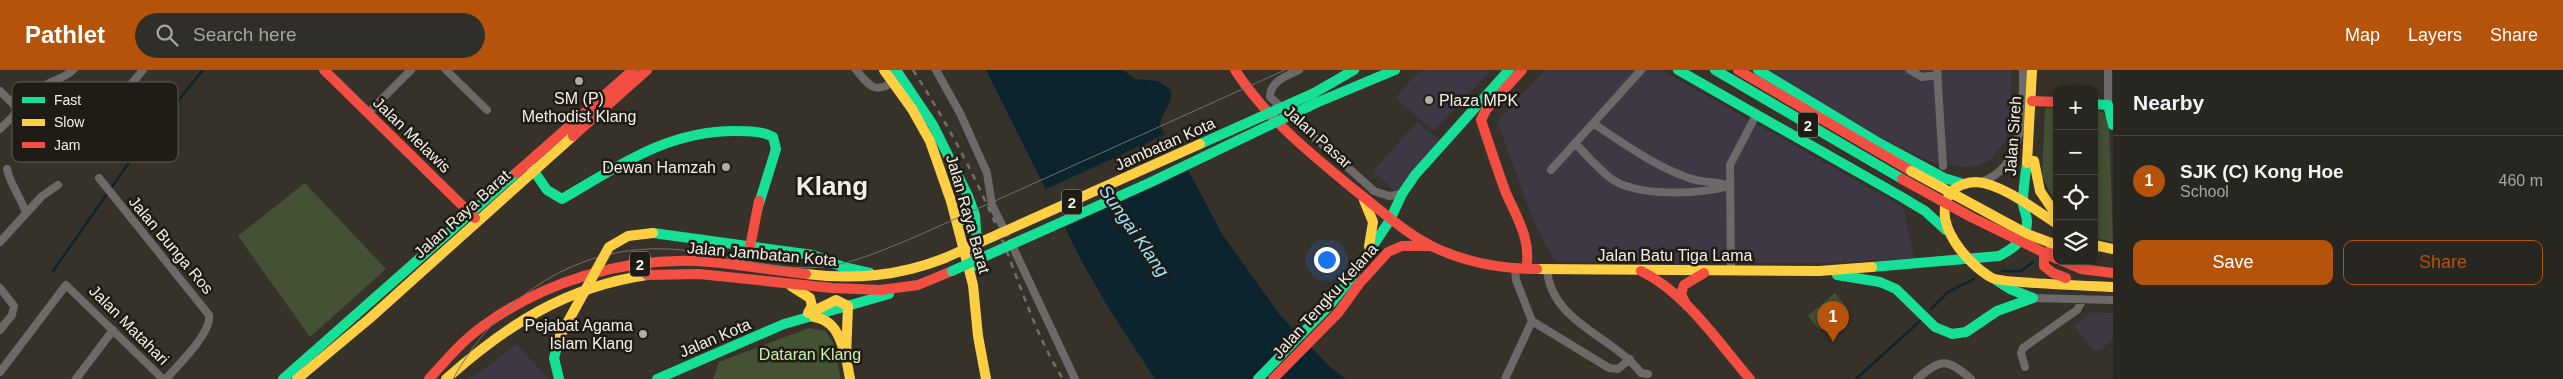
<!DOCTYPE html>
<meta charset="utf-8">
<style>
:root{--surface:#282620;--page:#302e29;--text:#f1f3f6;--muted:#a5a5a5;--line:#44433e;--accent:#b45309}
body{margin:0;font-family:Arial,sans-serif;background:var(--page);color:var(--text)}
.controls{position:absolute;right:15px;top:15px;display:grid;overflow:hidden;border-radius:10px;box-shadow:0 2px 12px #0003}
.controls button{width:45px;height:45px;display:grid;place-items:center;padding:0;border:0;border-bottom:1px solid var(--line);background:var(--surface);color:var(--text);font:25px sans-serif}
.you{position:absolute;left:1326px;top:189px;width:18px;height:18px;margin:-12px;border:4px solid #fff;border-radius:50%;background:#1a73e8;box-shadow:0 0 0 8px #1a73e833}
.badge{display:grid;place-items:center;width:32px;height:32px;border-radius:50%;background:var(--accent);color:#fff;font-size:16px;font-weight:700}
.pin{position:absolute;translate:-50% -41px;filter:drop-shadow(0 1px 2px #0008)}
.pin::after{content:'';position:absolute;top:26px;width:18px;height:15px;background:inherit;clip-path:polygon(0 0,100% 0,50% 100%)}
.list{margin:0;padding:0;list-style:none}
h2{display:flex;justify-content:space-between;align-items:center;height:65px;margin:0;padding:0 20px;font-size:21px}
h2 small{font-size:16px;font-weight:400;color:var(--muted)}
.list li{display:grid;grid-template-columns:32px 1fr auto;gap:15px;align-items:center;box-sizing:border-box;height:90px;padding:0 20px;border-top:1px solid var(--line)}
.list b{display:block;font-size:19px;white-space:nowrap}
.list p{margin:0;font-size:16px;white-space:nowrap;color:var(--muted)}
.list em{font-size:16px;font-style:normal;color:var(--muted)}
.actions{display:flex;gap:10px;padding:15px 20px}
.actions a{flex:1;padding:11px 0;border:1px solid var(--accent);border-radius:10px;text-align:center;font-size:18px;color:var(--accent)}
.actions .main{background:var(--accent);color:#fff}
.icon{flex:none;width:28px;height:28px;fill:none;stroke:currentColor;stroke-width:2;stroke-linecap:round;stroke-linejoin:round}
.map{position:relative;flex:none;width:2113px;height:309px;overflow:hidden}
header{display:flex;align-items:center;gap:30px;box-sizing:border-box;height:70px;padding:0 25px;background:var(--accent);color:#fff}
header strong{font-size:24px}
nav{display:flex;gap:28px;margin-inline-start:auto;font-size:18px}
.search{width:350px;height:45px;background:var(--page);display:flex;align-items:center;gap:12px;box-sizing:border-box;padding:0 18px;border-radius:28px;color:var(--muted);font-size:19px}
main{display:flex}
aside{flex:1;background:var(--surface)}
.map>svg:first-child{display:block}
.commercial{fill:#3e3744}
.green{fill:#445134}
.water{fill:#0b242d}
.pier{fill:#36322a}
.lines{fill:none;stroke-linecap:round;stroke-linejoin:round}
.stream{stroke:#0b242d;stroke-width:2.5}
.street{stroke:#6c6968;stroke-width:8}
.fast{stroke:#16e098;stroke-width:10}
.slow{stroke:#ffcf43;stroke-width:10}
.jam{stroke:#f24e42;stroke-width:10}
.tram{stroke:#726f6b;stroke-width:1}
.rail{stroke:#726f6b;stroke-width:2.5;stroke-dasharray:6 6;stroke-linecap:butt}
.fast-bridge{stroke:#16e098;stroke-width:10}
.slow-bridge{stroke:#ffcf43;stroke-width:10}
.jam-bridge{stroke:#f24e42;stroke-width:10}
.poi-dot{fill:#b2ada4;stroke:#1f1b15;stroke-width:2}
.labels{text-anchor:middle;dominant-baseline:central;stroke-width:5;stroke-linejoin:round;paint-order:stroke}
.shield{fill:#1f1b15;stroke:#b4afa7;stroke-width:1}
.shield-label{font-size:15px;font-weight:bold;fill:#f4efe6}
.poi-label{font-size:16px;fill:#f4efe6;stroke:#1f1b15;text-anchor:end}
.street-label{font-size:16px;fill:#f4efe6;stroke:#1f1b15}
.park-label{font-size:16px;fill:#cdefac;stroke:#1f1b15}
.water-label{font-size:18px;font-style:italic;fill:#a0e1fc;stroke:#1f1b15}
.town-label{font-size:26px;font-weight:bold;fill:#f4efe6;stroke:#1f1b15}
.key{fill:#1f1b15;stroke:#5f5b54;stroke-width:1}
.key-label{font-size:14px;fill:#f4efe6}
</style>
<header>
<strong>Pathlet</strong>
<div class="search"><svg class="icon" aria-label="search" viewBox="0 0 24 24"><circle cx="10" cy="10" r="6"/><path d="M15 15l6 6"/></svg>Search here</div>
<nav><a>Map</a><a>Layers</a><a>Share</a></nav>
</header>
<main>
<div class="map">
<svg width="2113" height="309" viewBox="0 0 2113 309">
<rect width="100%" height="100%" fill="#36322a"/>
<path class="commercial" d="M1425,0H1488L1489,2L1434,61L1397,29V26L1415,5Z
M1545,0H1661L1903,137L1914,188L1823,193L1561,192L1552,187L1534,152L1497,51Z
M1767,0H2011V53L2005,72L1989,91L1977,96L1962,97L1931,92L1878,66Z
M1417,52L1442,72L1396,122L1373,101Z
M2091,242L2113,243V269L2101,280L2094,281L2074,256Z
M517,274L548,309H468L487,297Z"/>
<path class="green" d="M2045,38H2057V136L2042,106Z
M2094,40L2103,42L2109,54L2113,172L2094,168Z
M305,113L386,199L310,267L238,166Z
M1835,223L1846,237L1820,260L1808,246Z
M809,258L825,261L833,272L841,309H713L719,292Z"/>
<path class="water" d="M986,0H1123L1135,9L1158,11L1170,19C1176,29 1160,44 1160,56L1193,109L1222,164L1280,245L1330,297L1346,309H1155L1108,237L1082,192Z"/>
<path class="pier" d="M1168,63L1190,99L1063,158L1044,120Z"/>
<g class="lines">
<path class="stream" d="M53,201L137,81L203,0
M2002,201H2021L2033,192
M1931,239L1948,222L1974,209
M1856,309L1920,251"/>
<path class="street" d="M446,0L487,40
M856,0C868,14 874,25 893,12
M936,0L960,43L987,103L992,135L1006,163
M1299,0C1287,6 1270,11 1270,27L1374,121L1389,126L1402,124
M1910,0L1922,7L1938,5
M1937,0L1943,96
M0,21L19,40
M2108,35V0
M368,43L411,0
M104,47L143,0
M1594,54C1625,74 1657,98 1692,109C1704,113 1716,111 1730,116
M0,59L44,16C54,9 64,9 73,0
M1576,74C1586,85 1597,97 1609,107C1635,128 1699,124 1730,116
M7,99C10,115 21,127 26,143
M1551,100L1641,0
M99,108L209,245C212,263 178,295 166,309
M1980,112C2026,99 2023,37 2023,0
M0,172L42,126L58,115
M1011,173L1075,309
M1515,199L1516,210L1532,251L1609,298L1618,299L1630,289
M1547,200C1552,253 1612,265 1641,303L1648,304
M1731,201L1730,95L1756,45
M0,218L14,236L12,245L0,260
M2033,228L2113,230
M2025,297L2021,283L2023,278L2077,240L2083,229
M0,302L66,215L163,309
M76,309L113,260
M1505,309L1532,251
M1917,309C1941,288 1947,288 1971,309"/>
<path class="fast" d="M896,0L933,55L968,126L975,145L977,174L975,196
M1678,0L1900,126L1925,141L1946,160
M1715,0L1902,109
M1758,0L1879,73L1944,108L1964,114
M1314,23L1354,0
M1316,33L1395,0
M2094,34L2108,35L2113,55
M529,94L547,120L562,129C619,96 666,61 735,61C748,61 762,61 773,67L776,79L758,137
M1390,150L1402,124L1415,105L1509,0
M957,152L975,145
M653,163L813,185L843,197L870,203
M1872,197L1999,186C2013,179 2027,169 2027,152C2027,145 2023,139 2023,133C2023,120 2025,106 2027,93
M1837,205L1880,212L1896,219L1935,257L1952,264L1966,262L1997,241L2033,228
M1996,210L2010,219L2033,228
M283,309L516,103
M559,309L554,288L560,266
M657,309L784,254L889,224
M1258,309L1329,236L1352,207L1390,150"/>
<path class="slow" d="M884,0L912,39L930,71L951,131L973,215L978,266L986,309
M2034,91L2040,121L2057,146
M2027,93L2032,0
M1364,130L1373,152L1369,176
M2057,154C2037,141 2001,113 1976,112C1967,112 1955,116 1950,124C1931,152 1967,194 1992,208C2001,213 2095,216 2113,217
M2094,175L2113,179
M1537,199L1819,201L1872,197
M806,204C855,210 899,206 945,188
M791,216L810,228L812,236L808,243
M812,242L836,230L848,236L846,287L850,309
M814,247C833,250 839,264 844,281
M297,309L369,249L573,66
M446,309C507,255 565,217 647,205"/>
<path class="jam" d="M324,0L475,148
M1235,0C1267,49 1311,84 1356,121C1383,142 1408,166 1440,180C1470,193 1504,199 1537,199
M1522,0L1486,40L1481,50C1489,74 1497,99 1506,123C1517,148 1532,171 1526,199
M1738,0L1911,101
M2032,31L2057,32
M573,66L647,0
M516,103L633,0
M2054,176L2044,186V196L2053,203L2066,208
M750,177L759,131
M2062,191L2081,199L2113,203
M1641,201C1686,223 1718,272 1750,309
M647,205L699,204L832,218L881,220L918,215L952,201
M1687,236L1681,224L1684,215L1704,203
M429,309C446,290 462,271 483,256C544,212 621,188 697,191C733,193 769,200 806,204
M1273,309L1338,243L1359,214L1388,182L1402,176H1430"/>
<path class="tram" d="M453,309C502,221 588,167 690,181C734,187 777,201 821,197C854,194 885,179 915,167L1285,0"/>
<path class="rail" d="M913,0C946,51 975,105 999,162C1019,210 1035,265 1063,309"/>
<path class="fast-bridge" d="M1200,74L1314,23
M952,201L1149,113L1316,33"/>
<path class="slow-bridge" d="M1911,101L2027,164L2057,175
M945,188L1200,74
M560,266L609,177L628,166L653,163"/>
<path class="jam-bridge" d="M1902,109L1971,147L2057,189"/>
</g>
<g class="poi-dot">
<circle cx="579" cy="11" r="5"/>
<circle cx="1429" cy="30" r="5"/>
<circle cx="726" cy="97" r="5"/>
<circle cx="643" cy="264" r="5"/>
</g>
<g class="labels">
<g class="shield">
<rect x="1798" y="42.5" width="20" height="25" rx="4"/>
<rect x="1062" y="119.5" width="20" height="25" rx="4"/>
<rect x="630" y="181.5" width="20" height="25" rx="4"/>
</g>
<g class="shield-label">
<text x="1808" y="55">2</text>
<text x="1072" y="132">2</text>
<text x="640" y="194">2</text>
</g>
<g class="poi-label">
<text x="579" y="28" text-anchor="middle">SM (P)<tspan x="579" dy="18">Methodist Klang</tspan></text>
<text x="1439" y="30" text-anchor="start">Plaza MPK</text>
<text x="716" y="97">Dewan Hamzah</text>
<text x="633" y="255">Pejabat Agama<tspan x="633" dy="18">Islam Klang</tspan></text>
</g>
<g class="street-label">
<text transform="translate(412 65) rotate(44)">Jalan Melawis</text>
<text transform="translate(2013 66) rotate(-86)">Jalan Sireh</text>
<text transform="translate(1318 67) rotate(42)">Jalan Pasar</text>
<text transform="translate(1165 74) rotate(-24)">Jambatan Kota</text>
<text transform="translate(462 144) rotate(-42)">Jalan Raya Barat</text>
<text transform="translate(968 144) rotate(74)">Jalan Raya Barat</text>
<text transform="translate(171 175) rotate(50)">Jalan Bunga Ros</text>
<text transform="translate(762 184) rotate(5)">Jalan Jambatan Kota</text>
<text x="1675" y="185">Jalan Batu Tiga Lama</text>
<text transform="translate(1325 231) rotate(-48)">Jalan Tengku Kelana</text>
<text transform="translate(129 255) rotate(45)">Jalan Matahari</text>
<text transform="translate(715 268) rotate(-23)">Jalan Kota</text>
</g>
<g class="park-label">
<text x="810" y="284">Dataran Klang</text>
</g>
<g class="water-label">
<text transform="translate(1134 161) rotate(55)">Sungai Klang</text>
</g>
<g class="town-label">
<text x="832" y="116">Klang</text>
</g>
</g>
<rect x="12" y="12" width="166" height="80" rx="8" class="key"/>
<rect x="22" y="27" width="23" height="6" fill="#16e098"/>
<rect x="22" y="49" width="23" height="7" fill="#ffcf43"/>
<rect x="22" y="72" width="23" height="6" fill="#f24e42"/>
<g class="key-label">
<text x="54" y="35">Fast</text>
<text x="54" y="57">Slow</text>
<text x="54" y="80">Jam</text>
</g>
</svg>
<div class="controls">
<button>+</button>
<button>−</button>
<button><svg class="icon" aria-label="locate" viewBox="0 0 24 24"><circle cx="12" cy="12" r="6"/><path d="M12 2v4M12 18v4M2 12h4M18 12h4"/></svg></button>
<button><svg class="icon" aria-label="layers" viewBox="0 0 24 24"><path d="M12 4l9 5-9 5-9-5zM3 14l9 5 9-5"/></svg></button>
</div>
<div class="you"></div>
<div class="pin badge" style="left:1833px;top:272px">1</div>
</div>
<aside>
<h2>Nearby<small></small></h2>
<ul class="list">
<li><span class="badge">1</span><div><b>SJK (C) Kong Hoe</b><p>School</p></div><em>460 m</em></li>
</ul>
<div class="actions"><a class="main">Save</a><a>Share</a></div>
</aside>
</main>
